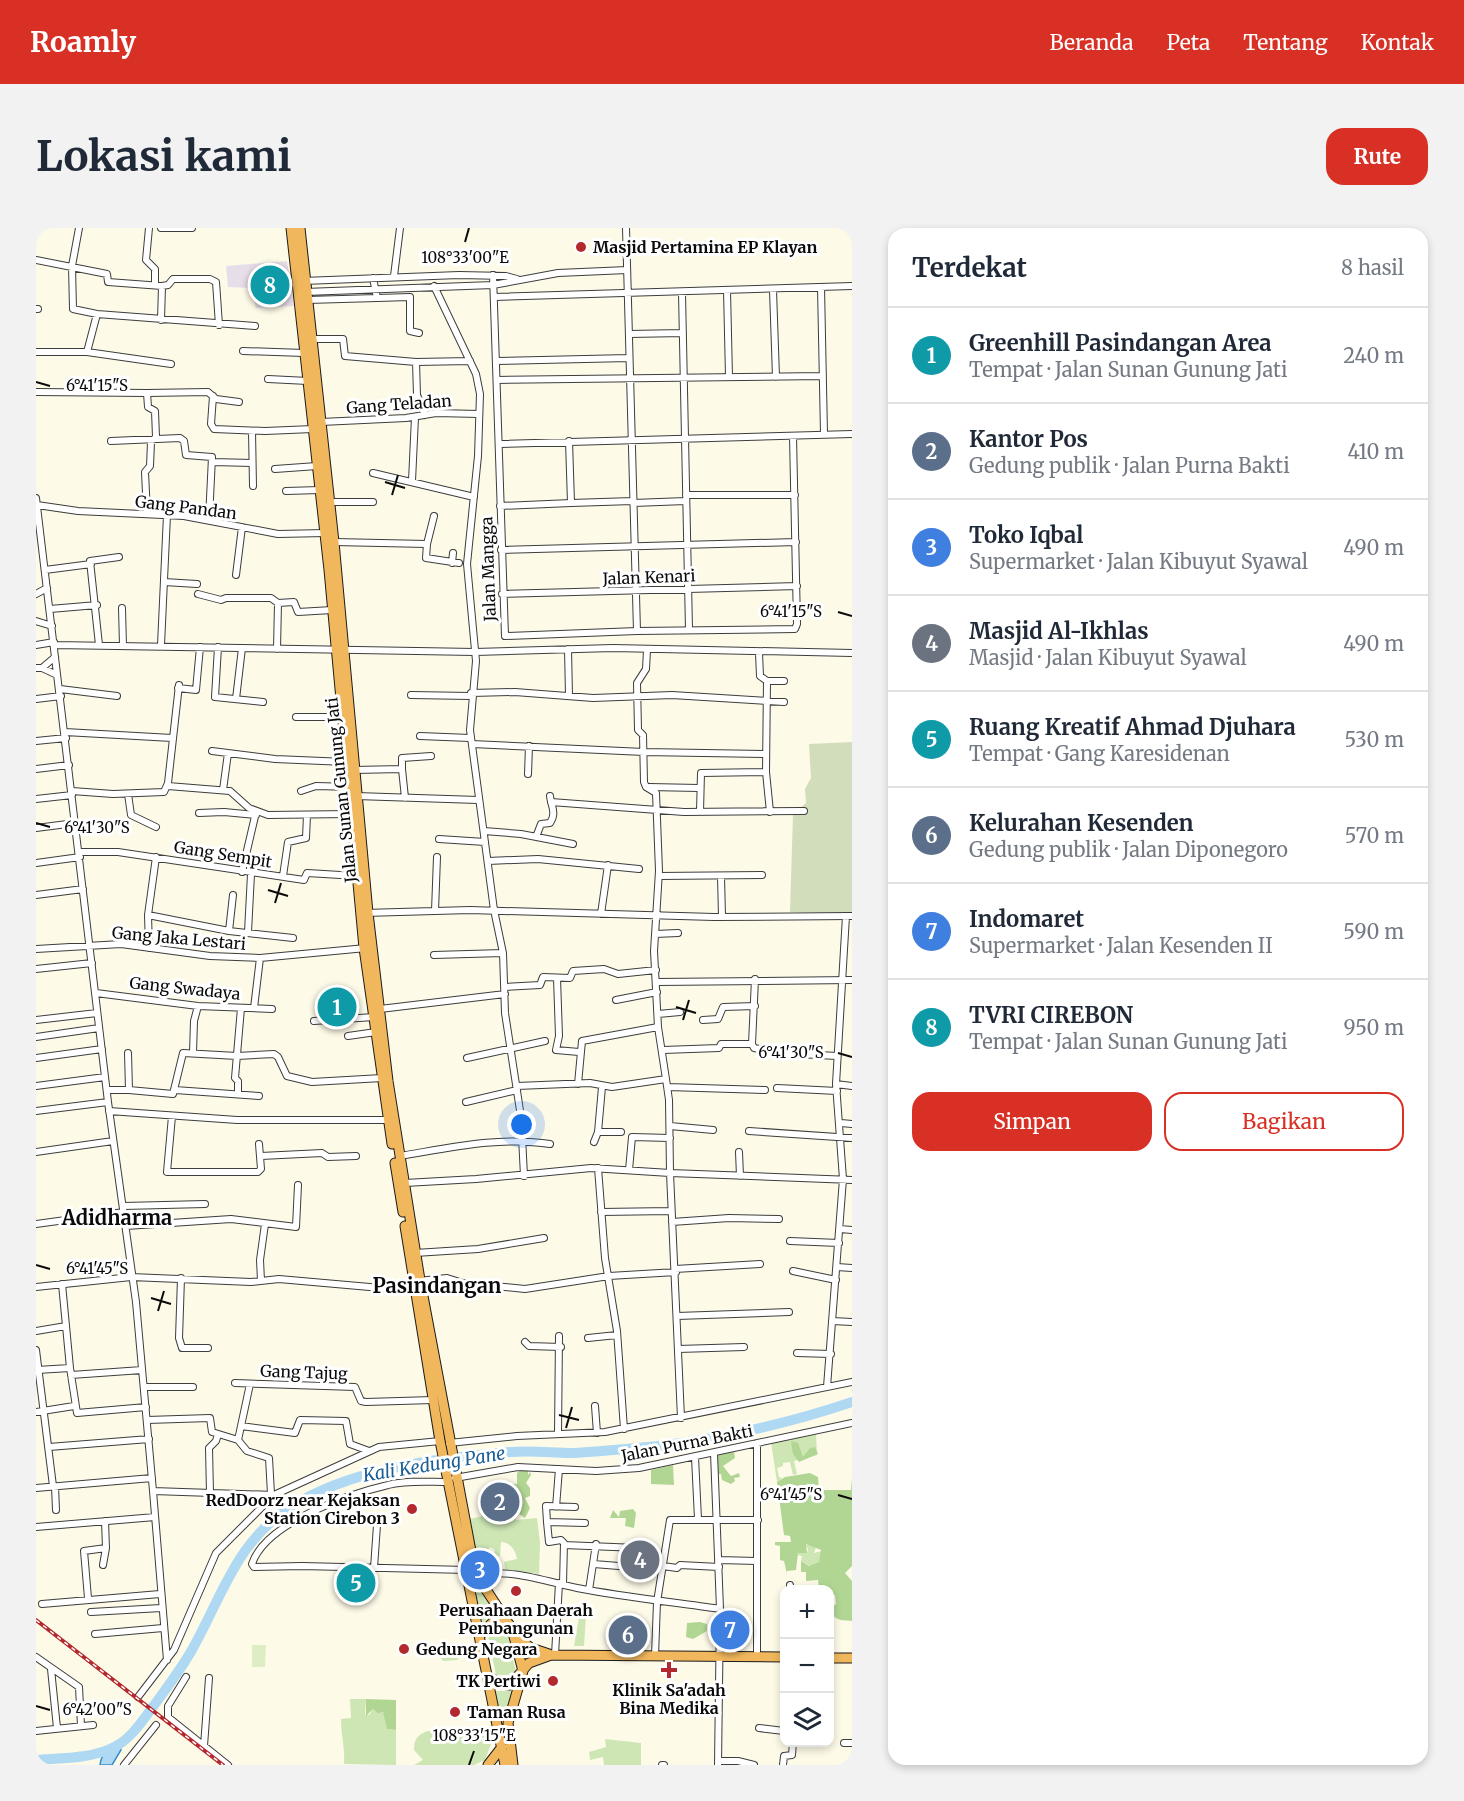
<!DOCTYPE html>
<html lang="id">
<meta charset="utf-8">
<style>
:root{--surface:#fff;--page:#f2f2f3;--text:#1f2937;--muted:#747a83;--line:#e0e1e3;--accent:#d93025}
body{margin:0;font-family:Merriweather,serif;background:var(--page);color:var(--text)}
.controls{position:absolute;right:18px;bottom:18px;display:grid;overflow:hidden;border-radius:12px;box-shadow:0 3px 9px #0003}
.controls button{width:54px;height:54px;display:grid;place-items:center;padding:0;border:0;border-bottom:2px solid var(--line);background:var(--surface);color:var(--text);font:30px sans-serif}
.you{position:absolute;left:486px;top:897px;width:21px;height:21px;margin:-15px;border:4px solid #fff;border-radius:50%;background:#1a73e8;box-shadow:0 0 0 9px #1a73e833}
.badge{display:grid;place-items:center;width:39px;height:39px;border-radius:50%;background:var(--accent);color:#fff;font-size:20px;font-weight:700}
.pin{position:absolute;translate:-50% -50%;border:3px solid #fff;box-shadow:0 2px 6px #0006}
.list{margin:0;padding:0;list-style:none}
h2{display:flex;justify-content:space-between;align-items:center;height:78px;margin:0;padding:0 24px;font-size:26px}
h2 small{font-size:20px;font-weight:400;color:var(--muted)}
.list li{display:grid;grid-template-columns:39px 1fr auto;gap:18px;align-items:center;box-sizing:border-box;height:96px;padding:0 24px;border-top:2px solid var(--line)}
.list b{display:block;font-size:22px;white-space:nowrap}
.list p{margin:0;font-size:20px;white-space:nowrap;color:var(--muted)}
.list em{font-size:20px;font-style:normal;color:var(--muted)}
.actions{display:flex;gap:12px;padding:18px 24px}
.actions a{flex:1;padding:14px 0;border:2px solid var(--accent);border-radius:18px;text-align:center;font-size:21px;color:var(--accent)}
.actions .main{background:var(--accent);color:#fff}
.icon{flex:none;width:33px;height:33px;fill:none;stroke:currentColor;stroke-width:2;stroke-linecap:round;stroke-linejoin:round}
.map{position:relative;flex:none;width:816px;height:1537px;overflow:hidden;border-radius:18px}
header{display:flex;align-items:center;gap:36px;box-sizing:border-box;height:84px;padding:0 30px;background:var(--accent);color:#fff}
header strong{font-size:28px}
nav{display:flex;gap:33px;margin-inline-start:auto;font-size:21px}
.intro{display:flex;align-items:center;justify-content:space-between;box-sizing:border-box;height:144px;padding:0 36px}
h1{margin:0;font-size:42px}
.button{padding:15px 27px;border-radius:18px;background:var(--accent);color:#fff;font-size:21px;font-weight:700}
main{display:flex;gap:36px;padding:0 36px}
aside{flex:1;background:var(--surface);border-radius:18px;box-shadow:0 3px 9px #0003}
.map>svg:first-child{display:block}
.industrial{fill:#e8dee9}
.green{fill:#cde6b4}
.forest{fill:#b1d694}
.cemetery{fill:#d2ddbc}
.pitch{fill:#dfedc5}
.water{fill:#afd9f3;stroke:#398dc7;stroke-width:1.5}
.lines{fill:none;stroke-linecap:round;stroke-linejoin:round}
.river{stroke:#afd9f3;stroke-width:10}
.minor-casing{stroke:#3d3d3d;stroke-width:8}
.trunk-casing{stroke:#1b1b1b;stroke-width:11}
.minor{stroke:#fff;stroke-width:6}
.trunk{stroke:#f0b75c;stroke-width:9}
.rail-casing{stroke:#b3292e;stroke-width:4}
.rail{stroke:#fff;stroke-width:1.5;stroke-dasharray:4.5;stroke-linecap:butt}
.ticks{fill:none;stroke:#0a0a0a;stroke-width:2}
.poi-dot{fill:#b3292e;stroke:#fff;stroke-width:2}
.labels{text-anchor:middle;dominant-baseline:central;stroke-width:6;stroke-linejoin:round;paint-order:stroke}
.poi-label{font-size:16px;font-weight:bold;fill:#0a0a0a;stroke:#fff;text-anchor:start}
.street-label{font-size:16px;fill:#0a0a0a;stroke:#fff}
.water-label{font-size:18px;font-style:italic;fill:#1a5e95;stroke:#fff}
.quarter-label{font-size:20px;font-weight:bold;fill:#0a0a0a;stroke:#fff}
.ticks-label{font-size:15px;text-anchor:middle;fill:#0a0a0a;stroke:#fff;stroke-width:6;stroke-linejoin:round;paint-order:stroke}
</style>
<header>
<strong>Roamly</strong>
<nav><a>Beranda</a><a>Peta</a><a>Tentang</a><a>Kontak</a></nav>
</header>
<div class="intro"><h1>Lokasi kami</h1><a class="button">Rute</a></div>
<main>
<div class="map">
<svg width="816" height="1537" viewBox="0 0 816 1537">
<rect width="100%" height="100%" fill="#fefae8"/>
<path class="industrial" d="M251,33L258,78L220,80L214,60L192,59L190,38Z"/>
<path class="green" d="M780,1205L781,1227L758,1233L761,1246L757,1247L754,1234L747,1235V1238L741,1240L743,1249L746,1250L741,1254L735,1214Z
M471,1283L479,1284L480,1292L501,1290L504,1315L503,1346L469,1341L468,1334L481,1331C480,1323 474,1314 465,1314L464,1328L458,1329L459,1322L454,1319L449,1326L448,1323L440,1324L433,1291Z
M772,1315L780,1319L778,1325L786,1323L783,1334L774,1338L765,1333L766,1328L761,1327L763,1324L771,1325L772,1321L770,1318Z
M437,1351L462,1387L453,1389L446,1396Z
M544,1384L550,1387L548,1418H538Z
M462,1400L471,1404L480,1444L472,1451L460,1447L452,1407Z
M411,1415L425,1420L426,1427L421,1432L407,1433L401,1425L415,1427L418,1424L415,1421L402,1422L405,1417Z
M459,1463H479L468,1492V1506Z
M314,1471H330L329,1486L333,1487L337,1481L348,1485L351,1501L360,1502V1537L308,1536C309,1519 305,1507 305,1491L315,1490Z
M392,1503L456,1506L458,1508L449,1532L438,1537H378L387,1532L378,1522C378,1511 382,1506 392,1503Z
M569,1511L605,1515V1537H568L567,1529L554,1532L553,1524L570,1519Z"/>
<path class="forest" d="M755,1213L762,1215L767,1229L774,1220L779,1219L782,1226L763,1234L757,1226Z
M698,1224L699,1230L687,1238L695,1248L703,1245L704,1249L698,1250L699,1253L695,1256L686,1252L685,1246H682L681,1227Z
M637,1237L638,1257L615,1256V1242Z
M485,1242H492V1247L494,1244L495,1247L490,1255L494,1260V1268L489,1270L494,1280L489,1290L480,1284L472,1285L470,1280L474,1274L476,1278L479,1275L481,1278L482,1267L476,1270V1266L468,1263L462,1265L458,1262L464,1256H481V1245Z
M774,1245L782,1249L783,1262H815L816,1250V1338L809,1345L816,1353V1393C805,1392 798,1393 794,1381L800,1376L799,1367L794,1368V1362L783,1361L782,1352L770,1353V1344H765V1333L773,1338L783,1334L785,1322L770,1316L771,1325H762L760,1342L751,1343V1346L748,1333L744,1332V1318L739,1317V1314H755L754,1308L748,1307L741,1254L749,1249Z
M597,1281L600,1285L598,1300L589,1298L590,1290H574L577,1282L583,1289L584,1283Z
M664,1394L671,1396V1403L657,1411L650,1409L651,1395Z
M330,1471L360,1472V1502L351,1501L347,1484L342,1485L337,1481L330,1488Z"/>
<path class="cemetery" d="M816,514V685L754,684L757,586L770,575L769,561L775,550L773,516Z"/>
<path class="pitch" d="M216,1417H230L229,1439H216Z"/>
<path class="water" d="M83,1514L85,1522L76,1537H64C65,1526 73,1519 83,1514Z"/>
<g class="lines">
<path class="river" d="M0,1532C25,1530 57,1531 80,1518C96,1510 108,1490 119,1476C132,1458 146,1440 157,1420C186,1368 200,1315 253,1280C315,1240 403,1230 475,1224C496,1222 517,1225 537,1225C558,1224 579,1222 600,1220C667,1215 752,1196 816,1174"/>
<g class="minor-casing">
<path id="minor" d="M43,0L36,38L37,81L61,86L219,98
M113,0L110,32L119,41V57
M125,0H156
M590,0L601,403
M0,32L71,46L72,54L126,58L125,92
M457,47L469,408L601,403L759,401L761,396L757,208
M358,48L364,0
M337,50L341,70L374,69V103L383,105
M267,53L423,47L470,48L481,51
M126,58L132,57L137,51H174L180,54L183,97
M398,58L440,146L444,166L442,228L431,336L440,433L434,502L458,682L467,725L469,785L485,889L488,948
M785,59L788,206
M691,62L693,149
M737,62L740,149
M269,64L457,57L522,45L591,42
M646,65L653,402
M458,69L816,58
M271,72L341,70
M0,81H2
M593,106L647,105
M276,111H307L309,128L380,134L434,133
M207,123L268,125
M0,124H51L61,86
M51,124L135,136
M460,133L593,130
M380,134L381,167L389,187
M232,151L272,153
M461,152L787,148
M0,164L111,165L112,179L119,183L120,209L115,214L114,238L109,244L111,286
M111,165L172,164L180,171L203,174
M177,168L175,196L178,201L229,203L277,201
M285,194L370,190L400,185L443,186
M216,203L217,258
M75,213L144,210L148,213L150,227L176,229L173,291
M533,213L535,275L597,273
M464,216L816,206
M177,234L216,235
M239,241L281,238
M337,245L438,269
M376,253L379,189
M250,263L284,262
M650,267H759
M0,270L72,874L100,1074L117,1263L238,1267L343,1219L404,1213
M293,274H337
M597,275L650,273
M1,277L42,283L148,288L242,306L290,305
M464,278L535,275
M298,314L391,316L390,330L423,335
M391,316L398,288
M465,322L760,314
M416,335L417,325
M9,342L55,336
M200,347L206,299
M128,354L161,356
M0,366L11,360
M162,366L185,372L190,370H235L242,375L258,374L262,384L296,382
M466,366L761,358
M86,380L87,418
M14,381L61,377
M0,393L16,398
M0,417L18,414
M18,417L439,424L577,420L816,425
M63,417L54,333L83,329
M125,417L131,287
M182,419L179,469L227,474
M241,421L242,375
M532,421L533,468
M723,425L724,448L731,453L730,544L734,584
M0,440H6L21,447
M6,440L19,429
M731,453H748
M142,460L160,462L164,419
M24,461L81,468
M435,465L479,464L557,470L636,467L748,474
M375,467L435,468
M0,471L25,468
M200,471L206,420
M260,489H306
M29,504L136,510
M384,508L434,510
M0,513L30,510
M436,516L608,524L730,526
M176,523L239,531L310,534
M0,541L33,537
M366,541L369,570
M318,542L366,541V530L395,528
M492,546L493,518
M132,558L194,563L213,580L232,587L314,586
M613,559L663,560
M187,562L192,525
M36,563L77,566L128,564L132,555L143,457
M265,563L280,558L317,559
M92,566L95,587L120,599
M320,568L442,572
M0,571L36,567
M515,574L648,584L768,583
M664,584L665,545L730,544
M163,585L188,584L220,587
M0,600L39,595
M448,603L485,606L537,616
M500,609L505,596L514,595C521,585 515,578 514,568
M403,611L449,614
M43,624H82L268,652L271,645L321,648
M452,633L502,631L603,641
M0,635L44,629
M206,644L220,584
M247,648L252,614L270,610L271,587
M623,648L726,647
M685,648L686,689
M0,667L47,661
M399,683L401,629
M328,685L434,682L678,689L816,688
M565,686L572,637
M112,687L193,703L257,710
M193,703L197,667
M212,704L215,646
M619,706L642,705
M113,720L112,687L120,629
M0,721L85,716L174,728L224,730L330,720
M398,727L467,725
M0,741L56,735
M521,750L523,808L520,822L543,824
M620,754L816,752
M469,759L504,757L507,749L534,750L537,743L568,741L582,746L620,742
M60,765L162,778L236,781
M580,772L621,764
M218,780L224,730
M344,781L469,766
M622,786L644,784
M0,792L61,785
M667,792L682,791L687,779L719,778
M278,793L338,789
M312,808L340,804
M0,809L63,800
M716,816L719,751
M627,822L683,820L685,816H716L718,820L744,825L801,828
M157,825L158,793L162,778
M0,830L66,821
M431,830L509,813
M630,851L633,872L634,945L816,952
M542,856L546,813L622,799
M800,856L816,858
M0,858L69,849
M481,858L554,855L576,859L630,851L622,799L618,723L623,643L620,565L610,559L608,554L607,507L602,502L601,455L610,441L611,422
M632,859L729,862
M741,860L801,863
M71,862H93L92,825
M93,862L137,866L147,825L201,828L238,826L242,829L251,848L276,854L346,850
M139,862L223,868
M202,866V853L199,850L205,780
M430,874L481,862
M0,883L72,874
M73,883L201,892H355
M136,888L131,944H222L225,941L223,916
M805,895L816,896
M634,898L677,902
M713,903L816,910
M562,904H585
M558,914L562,904L566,859
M0,924L77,913
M703,924L704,948
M225,928L286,925L292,929L320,928
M364,928C413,920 464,908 514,916
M562,940L569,1030L581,1103L588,1201
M593,942L596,909L634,910
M369,955L440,951L555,940L634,945L645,1190
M87,978L169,976
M565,984L635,983
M636,994L693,990L743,991
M0,996L88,984
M90,998L195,991L260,999L262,957
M804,1001L816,1002
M754,1013L803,1015
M379,1025L442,1021L508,1010
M801,1039L816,1040
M639,1041L724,1036
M757,1043L800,1052
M145,1050L143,1110L146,1120H172
M225,1053L224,1032L229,996
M382,1053L411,1050L427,1055L489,1061L573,1048L640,1044
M0,1059L95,1049L215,1054L243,1051L379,1063
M641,1088L753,1084
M796,1093L816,1094
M0,1103L30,1098
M552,1110L581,1107
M489,1114L493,1118L525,1119
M642,1121L708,1119
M0,1122L17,1258
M761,1125L795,1126
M34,1140L41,1185L110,1179
M1,1142L34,1140L26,1056
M35,1147L106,1142
M199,1155L319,1159L325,1173L330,1174L397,1172
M108,1159H157
M791,1159L807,951L800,856L810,688
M559,1178L561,1205
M0,1184L38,1178
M111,1192L174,1190L176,1204L202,1212L211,1223L233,1230L235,1266
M205,1198L259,1205L264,1192L310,1193L314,1216L333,1223
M522,1206L523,1108
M202,1212L214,1156
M413,1215L481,1208L569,1204L816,1154
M13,1219L113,1211
M678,1225L684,1381L682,1537
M659,1229L662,1291
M419,1250L482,1239L560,1243L603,1240L816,1195
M412,1254C392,1254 371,1252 352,1257C313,1266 229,1295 216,1336L218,1339L266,1338L431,1342
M19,1258L20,1282
M0,1260L116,1250
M117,1263L131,1432
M174,1265L173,1220L180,1213L182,1206
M520,1279L523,1241
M511,1294L510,1278L539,1279
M0,1299L119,1289
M528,1317L602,1320
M683,1332L721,1333
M558,1336L595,1339
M67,1337L70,1320
M627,1338L641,1340L644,1337L683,1339
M338,1340L341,1297
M441,1348C470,1339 512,1354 541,1360C588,1369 636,1374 684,1381
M527,1356L528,1315L525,1312L513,1314L511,1294L549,1295
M754,1357L755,1362
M553,1362L560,1316
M52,1370L48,1323L70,1320L69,1293
M6,1376L124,1366
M55,1384L125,1380
M59,1406L127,1400
M519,1427L523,1355
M619,1428L621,1374L634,1292H722
M0,1429L43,1459L45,1498
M721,1429V1215
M15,1441L21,1500
M150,1449L132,1478V1489L192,1537
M102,1469L138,1422L180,1325L238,1267
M723,1500L748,1503
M0,1503L57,1497
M808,1515H816
M168,1518L173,1450
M682,1533H702L718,1537
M88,1537L120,1497
M626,1537H628
M747,1537L748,1528L756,1527L757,1514"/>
</g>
<g class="trunk-casing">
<path id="trunk" d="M255,0L293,342L328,720L356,916
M264,0L298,314L332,685L352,853L384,1052L438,1339L441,1348L476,1401L487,1443L472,1495L477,1537
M359,935L367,984
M369,998L404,1213L469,1537
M444,1407L458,1393L473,1396
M481,1409L495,1420L513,1426
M794,1430H816
M453,1449L465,1456L474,1457L493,1435L515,1427L748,1429
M452,1537L466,1519"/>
</g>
<use href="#minor" class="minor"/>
<use href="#trunk" class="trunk"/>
<g class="rail-casing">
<path id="rail" d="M0,1392L187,1537"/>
</g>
<use href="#rail" class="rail"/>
</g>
<path class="ticks" d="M429,14L433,0M0,154L14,158M349,254L369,260M356,267L362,247M802,384L816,388M0,595L14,599M232,662L252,668M239,675L245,655M640,779L660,785M647,792L653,772M802,825L816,829M0,1037L14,1041M115,1070L135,1076M122,1083L128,1063M523,1187L543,1192M530,1200L536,1179M802,1267L816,1271M0,1478L14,1482M433,1537L438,1523"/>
<g class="poi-dot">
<circle cx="545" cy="19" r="6"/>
<circle cx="376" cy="1281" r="6"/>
<circle cx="480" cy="1363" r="6"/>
<circle cx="368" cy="1421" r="6"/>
<path d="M630 1433h6v6h6v6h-6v6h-6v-6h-6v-6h6z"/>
<circle cx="517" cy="1453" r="6"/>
<circle cx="419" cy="1484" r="6"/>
</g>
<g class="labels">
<g class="poi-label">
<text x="557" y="19">Masjid Pertamina EP Klayan</text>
<text x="364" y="1272" text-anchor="end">RedDoorz near Kejaksan<tspan x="364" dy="18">Station Cirebon 3</tspan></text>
<text x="480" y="1382" text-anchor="middle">Perusahaan Daerah<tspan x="480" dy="18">Pembangunan</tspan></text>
<text x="380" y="1421">Gedung Negara</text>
<text x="505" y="1453" text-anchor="end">TK Pertiwi</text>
<text x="633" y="1462" text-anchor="middle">Klinik Sa'adah<tspan x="633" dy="18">Bina Medika</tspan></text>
<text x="431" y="1484">Taman Rusa</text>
</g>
<g class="street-label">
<text transform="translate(363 176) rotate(-4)">Gang Teladan</text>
<text transform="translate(150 279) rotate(7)">Gang Pandan</text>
<text transform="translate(452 341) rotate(-92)">Jalan Mangga</text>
<text transform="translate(613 349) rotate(-2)">Jalan Kenari</text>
<text transform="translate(305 562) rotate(-96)">Jalan Sunan Gunung Jati</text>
<text transform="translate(187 626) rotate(9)">Gang Sempit</text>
<text transform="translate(143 710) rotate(5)">Gang Jaka Lestari</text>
<text transform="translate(149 760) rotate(6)">Gang Swadaya</text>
<text transform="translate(268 1144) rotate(2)">Gang Tajug</text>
<text transform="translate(651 1215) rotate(-11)">Jalan Purna Bakti</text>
</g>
<g class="water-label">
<text transform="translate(398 1236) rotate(-9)">Kali Kedung Pane</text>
</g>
<g class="quarter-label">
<text x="81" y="989">Adidharma</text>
<text x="401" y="1057">Pasindangan</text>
</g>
</g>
<g class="ticks-label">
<text x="429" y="35">108°33'00"E</text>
<text x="61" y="163">6°41'15"S</text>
<text x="755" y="389">6°41'15"S</text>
<text x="61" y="605">6°41'30"S</text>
<text x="755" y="830">6°41'30"S</text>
<text x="61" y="1046">6°41'45"S</text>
<text x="755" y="1272">6°41'45"S</text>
<text x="61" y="1487">6°42'00"S</text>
<text x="438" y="1513">108°33'15"E</text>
</g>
</svg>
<div class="controls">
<button>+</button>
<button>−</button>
<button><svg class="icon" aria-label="layers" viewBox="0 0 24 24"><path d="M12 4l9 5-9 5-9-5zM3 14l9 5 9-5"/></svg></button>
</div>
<div class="you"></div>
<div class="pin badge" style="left:301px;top:779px;background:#0f9aa8">1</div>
<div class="pin badge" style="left:464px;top:1274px;background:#5c6f8a">2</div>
<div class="pin badge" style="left:444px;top:1342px;background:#3f7fe0">3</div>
<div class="pin badge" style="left:604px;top:1332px;background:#6b7280">4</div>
<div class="pin badge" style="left:320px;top:1355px;background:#0f9aa8">5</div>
<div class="pin badge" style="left:592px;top:1407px;background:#5c6f8a">6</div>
<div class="pin badge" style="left:694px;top:1402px;background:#3f7fe0">7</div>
<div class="pin badge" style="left:234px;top:57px;background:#0f9aa8">8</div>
</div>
<aside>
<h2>Terdekat<small>8 hasil</small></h2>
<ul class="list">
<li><span class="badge" style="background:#0f9aa8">1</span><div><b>Greenhill Pasindangan Area</b><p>Tempat · Jalan Sunan Gunung Jati</p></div><em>240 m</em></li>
<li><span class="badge" style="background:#5c6f8a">2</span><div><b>Kantor Pos</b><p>Gedung publik · Jalan Purna Bakti</p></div><em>410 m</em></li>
<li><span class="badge" style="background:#3f7fe0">3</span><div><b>Toko Iqbal</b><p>Supermarket · Jalan Kibuyut Syawal</p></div><em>490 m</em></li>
<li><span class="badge" style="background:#6b7280">4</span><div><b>Masjid Al-Ikhlas</b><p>Masjid · Jalan Kibuyut Syawal</p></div><em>490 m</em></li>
<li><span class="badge" style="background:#0f9aa8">5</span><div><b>Ruang Kreatif Ahmad Djuhara</b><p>Tempat · Gang Karesidenan</p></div><em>530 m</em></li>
<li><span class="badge" style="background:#5c6f8a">6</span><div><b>Kelurahan Kesenden</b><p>Gedung publik · Jalan Diponegoro</p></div><em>570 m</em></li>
<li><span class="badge" style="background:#3f7fe0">7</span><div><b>Indomaret</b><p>Supermarket · Jalan Kesenden II</p></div><em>590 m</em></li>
<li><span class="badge" style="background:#0f9aa8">8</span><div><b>TVRI CIREBON</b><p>Tempat · Jalan Sunan Gunung Jati</p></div><em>950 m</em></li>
</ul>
<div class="actions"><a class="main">Simpan</a><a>Bagikan</a></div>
</aside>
</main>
